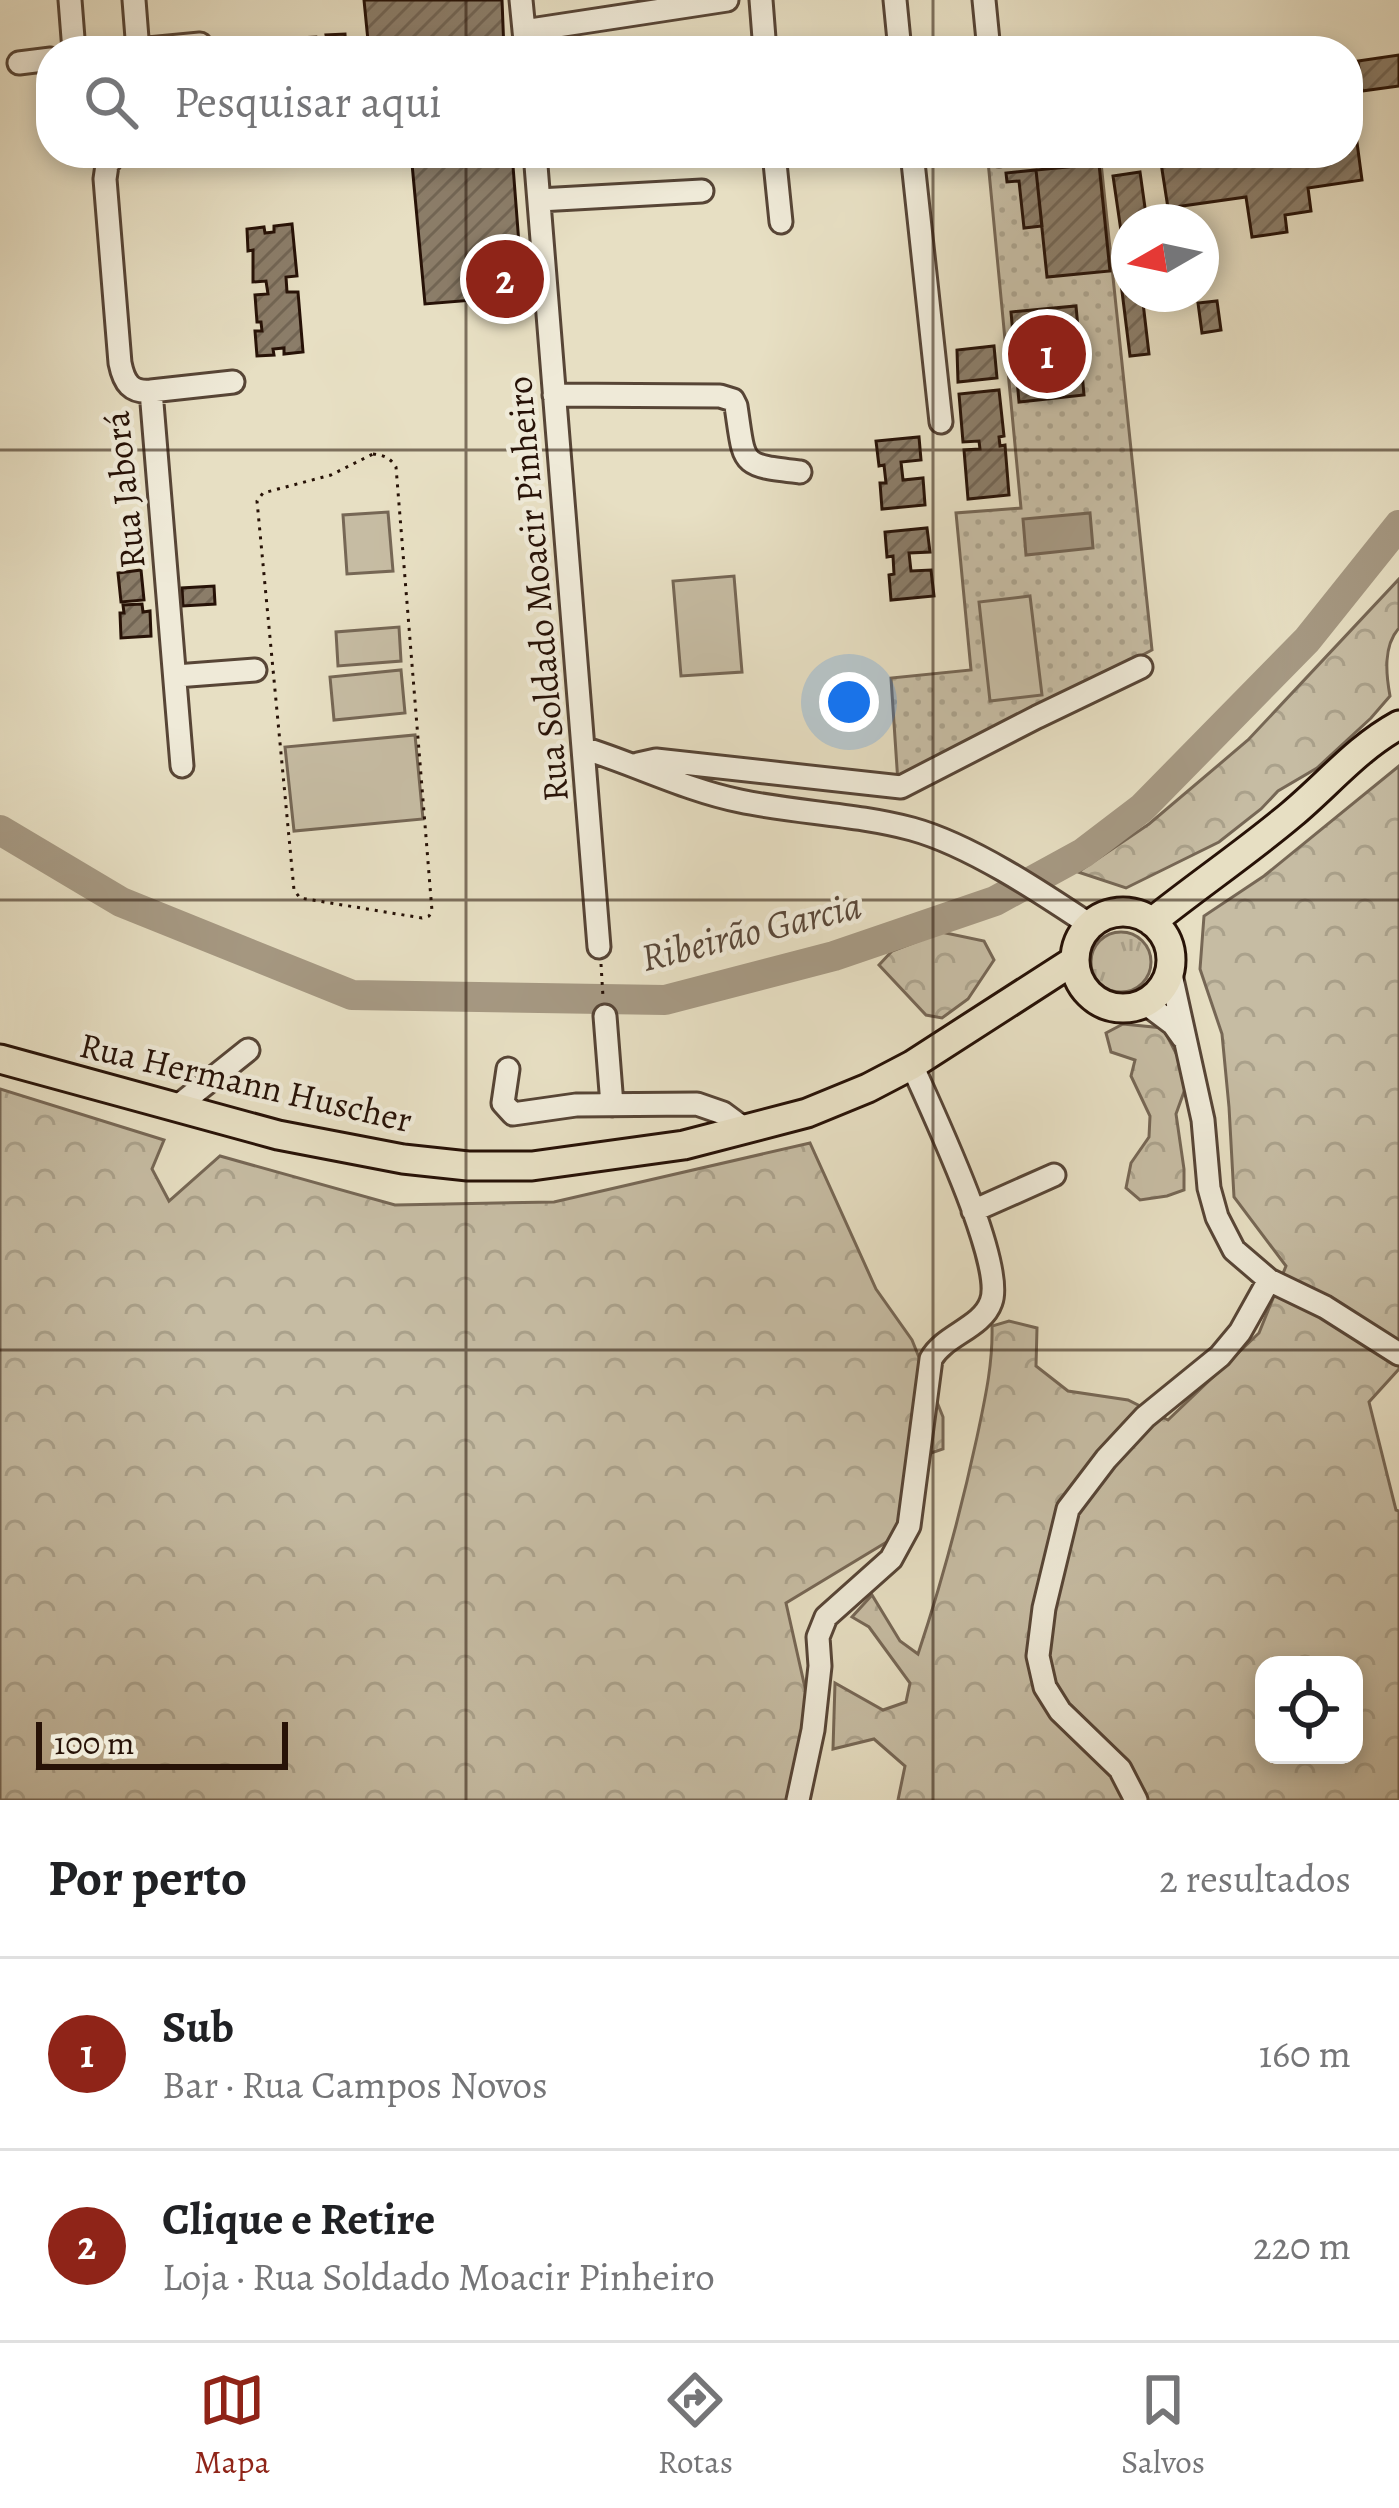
<!DOCTYPE html>
<html lang="pt">
<meta charset="utf-8">
<style>
:root{--surface:#fff;--page:#f2f2f2;--text:#202124;--muted:#757577;--line:#e0e0e0;--accent:#8f2418}
body{margin:0;font-family:Alegreya,serif;background:var(--page);color:var(--text)}
.controls{position:absolute;right:36px;bottom:36px;display:grid;overflow:hidden;border-radius:24px;box-shadow:0 6px 18px #0003}
.controls button{width:108px;height:108px;display:grid;place-items:center;padding:0;border:0;border-bottom:3px solid var(--line);background:var(--surface);color:var(--text);font:60px sans-serif}
.compass{position:absolute;left:1111px;top:204px;width:108px;height:108px;border-radius:50%;background:var(--surface);box-shadow:0 6px 18px #0003;rotate:261deg}
.scale{position:absolute;left:36px;bottom:30px;width:252px;box-sizing:border-box;padding-left:12px;border:6px solid #271207;border-top:0;font-size:33px;line-height:42px;white-space:nowrap;color:#271207;-webkit-text-stroke:9px #efead8;paint-order:stroke}
.you{position:absolute;left:849px;top:702px;width:42px;height:42px;margin:-30px;border:9px solid #fff;border-radius:50%;background:#1a73e8;box-shadow:0 0 0 18px #1a73e833}
.badge{display:grid;place-items:center;width:78px;height:78px;border-radius:50%;background:var(--accent);color:#fff;font-size:39px;font-weight:700}
.pin{position:absolute;translate:-50% -50%;border:6px solid #fff;box-shadow:0 3px 12px #0006}
.list{margin:0;padding:0;list-style:none}
h2{display:flex;justify-content:space-between;align-items:center;height:156px;margin:0;padding:0 48px;font-size:51px}
h2 small{font-size:39px;font-weight:400;color:var(--muted)}
.list li{display:grid;grid-template-columns:78px 1fr auto;gap:36px;align-items:center;box-sizing:border-box;height:192px;padding:0 48px;border-top:3px solid var(--line)}
.list b{display:block;font-size:45px;white-space:nowrap}
.list p{margin:0;font-size:39px;white-space:nowrap;color:var(--muted)}
.list em{font-size:39px;font-style:normal;color:var(--muted)}
.icon{flex:none;width:66px;height:66px;fill:none;stroke:currentColor;stroke-width:2;stroke-linecap:round;stroke-linejoin:round}
.map{position:relative;flex:none;width:1399px;height:1800px;overflow:hidden}
.search{position:absolute;background:var(--surface);box-shadow:0 6px 18px #0003;left:36px;right:36px;top:36px;height:132px;display:flex;align-items:center;gap:30px;box-sizing:border-box;padding:0 42px;border-radius:48px;color:var(--muted);font-size:45px}
.sheet{height:540px;background:var(--surface)}
nav{display:flex;justify-content:space-around;align-items:center;box-sizing:border-box;height:168px;border-top:3px solid var(--line);background:var(--surface);font-size:33px;color:var(--muted)}
nav a{display:grid;justify-items:center;gap:6px}
nav .on{color:var(--accent)}
.map>svg:first-child{display:block}
.grass{fill:url(#grass-tufts);stroke:#766755;stroke-width:3}
.forest{fill:url(#forest-crowns);stroke:#766755;stroke-width:3;fill-rule:evenodd}
.park{fill:url(#park-dots);stroke:#766755;stroke-width:3}
.pitch{fill:#c6bca3;stroke:#766755;stroke-width:3}
.water{fill:#a69983;stroke:#736351;stroke-width:3}
.lines{fill:none;stroke-linecap:round;stroke-linejoin:round}
.river{stroke:#a69983;stroke-width:30}
.building{fill:url(#building-hatch);stroke:#271207;stroke-width:3}
.minor-casing{stroke:#574536;stroke-width:27}
.major-casing{stroke:#271207;stroke-width:33}
.path{stroke:#271207;stroke-width:3;stroke-dasharray:3 6;stroke-linecap:butt}
.minor{stroke:#efead8;stroke-width:21}
.major{stroke:#e7dfc3;stroke-width:27}
.grid{fill:none;stroke:#271207;stroke-width:3;stroke-opacity:0.55}
.labels{text-anchor:middle;dominant-baseline:central;stroke-width:9;stroke-linejoin:round;paint-order:stroke}
.street-label{font-size:36px;fill:#271207;stroke:#efead8}
.water-label{font-size:39px;font-style:italic;fill:#5a4839;stroke:#efead8}
</style>
<div class="map">
<svg width="1399" height="1800" viewBox="0 0 1399 1800">
<defs>
<pattern id="grass-tufts" width="24" height="20" patternUnits="userSpaceOnUse" patternTransform="scale(3)"><rect width="24" height="20" fill="#c6bca3"/><path d="M3 7l-1-3M5 7V3M7 7l1-3M15 17l-1-3M17 17v-4M19 17l1-3" fill="none" stroke="#aaa18b"/></pattern>
<pattern id="forest-crowns" width="20" height="18" patternUnits="userSpaceOnUse" patternTransform="scale(3)"><rect width="20" height="18" fill="#c6bca3"/><path d="M2 6a3 3 0 1 1 6 0M12 15a3 3 0 1 1 6 0" fill="none" stroke="#aaa18b"/></pattern>
<pattern id="park-dots" width="8" height="8" patternUnits="userSpaceOnUse" patternTransform="scale(3)"><rect width="8" height="8" fill="#c6bca3"/><path d="M2 2h.1M6 6h.1" fill="none" stroke="#aaa18b" stroke-width="1.8" stroke-linecap="round"/></pattern>
<pattern id="building-hatch" width="6" height="6" patternUnits="userSpaceOnUse" patternTransform="scale(3)"><rect width="6" height="6" fill="#8b7d69"/><path d="M-1 1l2-2M0 6l6-6M5 7l2-2" fill="none" stroke="#726554"/></pattern>
</defs>
<rect width="100%" height="100%" fill="#e7dfc3"/>
<filter id="stains"><feTurbulence type="fractalNoise" baseFrequency=".00167" numOctaves="4"/><feColorMatrix values="0 0 0 0 .2 0 0 0 0 .09 0 0 0 0 .02 0 0 0 .5 -.17"/></filter>
<radialGradient id="worn" r=".72"><stop offset=".6" stop-color="#630" stop-opacity="0"/><stop offset="1" stop-color="#630" stop-opacity=".3"/></radialGradient>
<path class="grass" d="M1091 962a30 30 0 1 1 60 0a30 30 0 1 1-60 0Z"/>
<path class="forest" d="M1399,579V628C1383,646 1386,674 1390,696L1371,718L1317,768L1278,791L1261,809L1219,842L1126,888L1078,872L1149,824L1248,740Z
M1399,766V1369L1369,1402L1396,1510L1399,1511V1800H898L905,1766L874,1739L833,1749L835,1683L883,1710L906,1702L910,1683L869,1627L852,1617L872,1595L900,1641L918,1654C942,1582 961,1511 977,1437C985,1399 993,1364 992,1326L1009,1321L1037,1328L1036,1366L1068,1391L1128,1400L1168,1420L1259,1333L1286,1266L1234,1197L1229,1107L1222,1034L1200,969L1204,916L1264,876ZM1264,1665H1354V1755H1264Z
M941,932L984,941L994,960L968,999L942,1018L926,1015L879,965L892,951Z
M1123,1024L1163,1028L1179,1059L1185,1089L1176,1114L1184,1169V1190L1167,1196L1140,1200L1126,1188L1131,1163L1149,1137L1150,1116L1131,1076L1135,1060L1111,1052L1106,1033Z
M0,1089L164,1140L152,1169L169,1201L220,1156L395,1205L554,1202L810,1143L876,1289L912,1340L943,1417V1449L925,1455L895,1537L786,1603L812,1719L790,1800H0Z"/>
<path class="park" d="M1061,153H1100L1152,650L898,783L891,678L971,670L956,513L1021,508L988,161Z"/>
<path class="pitch" d="M388,512L393,571L347,574L343,515Z
M734,576L742,672L681,676L673,581Z
M1030,596L1042,695L990,701L979,602Z
M399,627L401,661L338,666L336,632Z
M401,670L405,713L334,720L330,677Z
M415,735L423,819L294,831L285,747Z"/>
<path class="water" d="M1090,513L1093,548L1026,555L1023,519Z"/>
<g class="lines">
<path class="river" d="M0,830L121,902L352,995L665,1000L834,956L995,901L1083,853L1142,808L1307,640L1399,525"/>
</g>
<path class="building" d="M364,0H502L504,51H369Z
M345,34L346,51H300L299,38L316,37L317,42L327,41L326,35Z
M1399,55V86L1362,91L1358,61Z
M1356,135L1362,180L1308,188L1311,211L1285,215L1287,232L1252,237L1246,197L1168,208L1161,163L1231,153H1348V136Z
M308,153H355L356,162L337,163L336,158L326,159V164L310,165Z
M411,153H512L523,296L425,304Z
M1099,164L1110,271L1047,277L1036,170Z
M1036,170L1042,226L1024,228L1019,181L1007,182L1006,173Z
M1140,172L1147,222H1129V230L1121,231L1113,176Z
M292,224L297,276L286,277L287,292H298L303,352L284,354V348L273,349L274,355L257,356L255,331H262L261,322H257L255,295L268,294L266,281L253,282V250L248,251L247,229L264,227L265,233L274,232V226Z
M1129,274V294H1142L1149,354L1130,356L1120,275Z
M1217,301L1221,330L1202,333L1198,303Z
M1076,306L1084,395L1019,402L1011,312Z
M994,346L997,378L958,382L957,350Z
M999,390L1004,436L999,437L1000,446L1005,445L1009,495L968,499L964,450L980,449L979,441L963,442L959,394Z
M919,437L921,460L901,462L903,480L923,478L925,505L882,509L880,483H886L884,465L879,466L876,441Z
M927,528L930,552L909,553L911,571L931,570L934,596L891,600L889,575L894,574L893,556L887,557L885,532Z
M141,570L144,600L121,602L118,573Z
M214,586L215,604L183,606L182,588Z
M142,604L143,612L150,611L151,636L121,638L120,613H124L123,605Z"/>
<g class="lines">
<g class="minor-casing">
<path id="minor" d="M70,0L74,51
M134,0L138,51
M521,0L526,51
M761,0L765,51
M895,0L900,51
M984,0L989,51
M524,31L727,0
M127,51L200,44
M19,63L51,59
M116,153L107,165L105,179L120,363C124,383 131,393 151,391L182,766
M535,153L599,947
M774,153L781,222
M912,153L941,422
M999,153V155
M539,200L702,191
M151,391L233,382
M554,395L720,396L733,400L736,406C745,466 739,465 800,472
M176,676L255,670
M583,748C635,764 686,790 740,801C797,813 856,814 912,829C970,845 1039,891 1090,925
M638,764L656,760L901,787L1037,717L1141,667
M1170,970L1203,1120L1209,1188L1217,1217L1234,1250L1269,1280L1325,1307L1399,1354
M1145,1003L1173,1024L1183,1038
M605,1016L612,1105
M508,1069L503,1103L513,1114L576,1105L697,1104L723,1113L746,1130
M178,1106L248,1050
M973,1211L1054,1175
M798,1800L813,1730L820,1666L818,1637L826,1617L891,1559L909,1526L931,1359C944,1335 982,1328 991,1302C1006,1264 930,1107 912,1065
M1136,1800L1120,1769L1060,1711L1045,1687L1038,1656L1044,1608L1068,1509L1106,1459L1145,1417L1220,1356L1240,1332L1269,1280"/>
</g>
<g class="major-casing">
<path id="major" d="M1075 960a48 48 0 1 1 96 0a48 48 0 1 1-96 0Z
M1152,922C1198,885 1247,852 1292,814C1328,784 1357,748 1399,725
M0,1059L278,1135L403,1159L468,1166H532L684,1145L807,1113L868,1088L912,1065L1075,960"/>
</g>
<path class="path" d="M373,454C383,455 391,458 396,467L432,911L429,916L422,918L300,898L294,890L257,501L263,493L331,475Z
M601,964L603,997"/>
<use href="#minor" class="minor"/>
<use href="#major" class="major"/>
</g>
<path class="grid" d="M466,0V51M933,0V51M466,153V1800M933,153V1800M0,450H1399M0,900H1399M0,1350H1399"/>
<g class="labels">
<g class="street-label">
<text transform="translate(124 490) rotate(-96)">Rua Jaborá</text>
<text transform="translate(537 589) rotate(-95)">Rua Soldado Moacir Pinheiro</text>
<text transform="translate(246 1082) rotate(13)">Rua Hermann Huscher</text>
</g>
<g class="water-label">
<text transform="translate(751 931) rotate(-14)">Ribeirão Garcia</text>
</g>
</g>
<rect width="100%" height="100%" filter="url(#stains)"/>
<rect width="100%" height="100%" fill="url(#worn)"/>
</svg>
<div class="controls">
<button><svg class="icon" aria-label="locate" viewBox="0 0 24 24"><circle cx="12" cy="12" r="6"/><path d="M12 2v4M12 18v4M2 12h4M18 12h4"/></svg></button>
</div>
<svg class="compass" viewBox="-18 -18 36 36"><path d="M0-13l5 13h-10z" fill="#e53935"/><path d="M0 13l5-13h-10z" fill="#757577"/></svg>
<div class="scale">100 m</div>
<div class="you"></div>
<div class="pin badge" style="left:1047px;top:354px">1</div>
<div class="pin badge" style="left:505px;top:279px">2</div>
<div class="search"><svg class="icon" aria-label="search" viewBox="0 0 24 24"><circle cx="10" cy="10" r="6"/><path d="M15 15l6 6"/></svg>Pesquisar aqui</div>
</div>
<section class="sheet">
<h2>Por perto<small>2 resultados</small></h2>
<ul class="list">
<li><span class="badge">1</span><div><b>Sub</b><p>Bar · Rua Campos Novos</p></div><em>160 m</em></li>
<li><span class="badge">2</span><div><b>Clique e Retire</b><p>Loja · Rua Soldado Moacir Pinheiro</p></div><em>220 m</em></li>
</ul>
</section>
<nav>
<a class="on"><svg class="icon" aria-label="map" viewBox="0 0 24 24"><path d="M3 6l6-2 6 2 6-2v14l-6 2-6-2-6 2zM9 4v14M15 6v14"/></svg>Mapa</a>
<a><svg class="icon" aria-label="directions" viewBox="0 0 24 24"><path d="M12 3l9 9-9 9-9-9zM9 14v-3h6M13 9l2 2-2 2"/></svg>Rotas</a>
<a><svg class="icon" aria-label="saved" viewBox="0 0 24 24"><path d="M7 4h10v16l-5-4-5 4z"/></svg>Salvos</a>
</nav>
